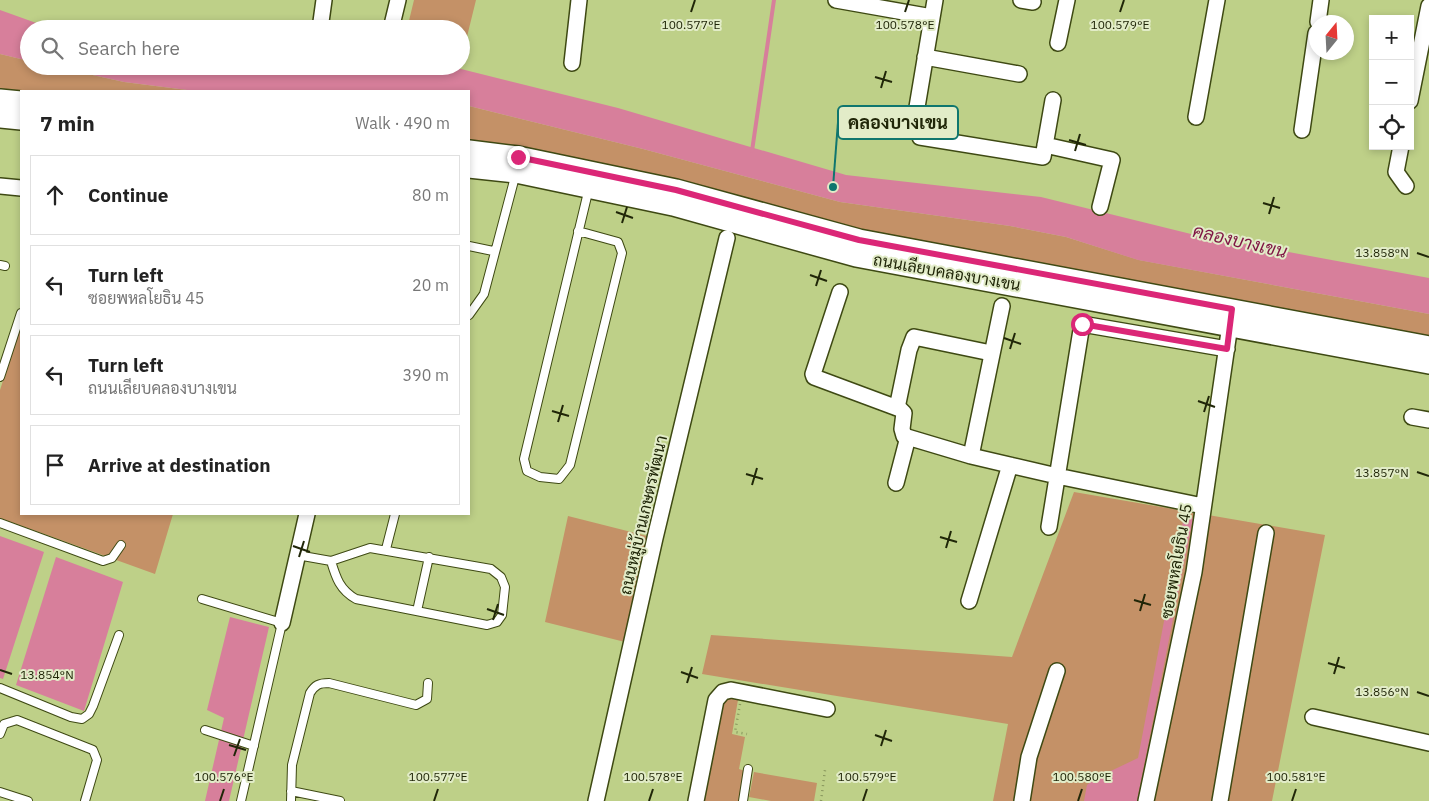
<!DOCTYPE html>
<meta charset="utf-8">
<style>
:root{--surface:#fff;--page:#f6f6f6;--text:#222;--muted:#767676;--line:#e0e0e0}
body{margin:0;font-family:"IBM Plex Sans",Sarabun,sans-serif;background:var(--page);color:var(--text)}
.controls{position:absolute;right:15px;top:15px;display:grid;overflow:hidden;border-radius:0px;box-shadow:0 2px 8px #0003}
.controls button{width:45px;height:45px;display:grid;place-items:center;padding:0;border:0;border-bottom:1px solid var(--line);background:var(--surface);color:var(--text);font:25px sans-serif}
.compass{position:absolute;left:1309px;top:15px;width:45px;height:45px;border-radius:50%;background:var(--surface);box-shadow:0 2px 8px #0003;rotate:18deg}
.stop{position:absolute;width:15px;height:15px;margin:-11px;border:4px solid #db2777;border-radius:50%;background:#fff}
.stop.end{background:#db2777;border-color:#fff;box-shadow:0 1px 5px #0008}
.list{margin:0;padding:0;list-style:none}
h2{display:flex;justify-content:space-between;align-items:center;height:65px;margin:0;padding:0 20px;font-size:21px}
h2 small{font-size:16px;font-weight:400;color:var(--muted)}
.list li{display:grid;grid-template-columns:32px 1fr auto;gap:15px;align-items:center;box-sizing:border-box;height:80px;margin:0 10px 10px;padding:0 10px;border:1px solid var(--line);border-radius:0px}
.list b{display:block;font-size:19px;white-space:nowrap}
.list p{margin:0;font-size:16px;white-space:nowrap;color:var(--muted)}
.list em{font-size:16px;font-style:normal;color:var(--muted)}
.icon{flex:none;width:28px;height:28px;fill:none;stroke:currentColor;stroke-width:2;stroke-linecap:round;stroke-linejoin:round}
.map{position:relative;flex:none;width:1429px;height:801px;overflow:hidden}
.search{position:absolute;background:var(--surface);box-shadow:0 2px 8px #0003;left:20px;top:20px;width:450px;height:55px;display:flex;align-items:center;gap:12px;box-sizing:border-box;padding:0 18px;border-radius:28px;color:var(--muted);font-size:19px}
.panel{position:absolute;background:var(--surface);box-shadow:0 2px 8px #0003;left:20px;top:90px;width:450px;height:425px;border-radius:0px}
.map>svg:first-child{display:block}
.green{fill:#c49167}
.water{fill:#d77f9b}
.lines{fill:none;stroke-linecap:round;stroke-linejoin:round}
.stream{stroke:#d77f9b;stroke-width:4}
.lane-casing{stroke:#3e4913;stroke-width:10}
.street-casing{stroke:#3e4913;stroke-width:18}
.secondary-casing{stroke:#3e4913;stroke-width:24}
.path{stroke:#87955c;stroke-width:2.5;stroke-dasharray:1 4;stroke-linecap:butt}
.lane{stroke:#fff;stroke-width:8}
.street{stroke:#fff;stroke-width:15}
.secondary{stroke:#fff;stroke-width:21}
.route{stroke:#db2777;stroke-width:6}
.ticks{fill:none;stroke:#202608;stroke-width:2}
.labels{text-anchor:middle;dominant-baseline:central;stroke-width:4;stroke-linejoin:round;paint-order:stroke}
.street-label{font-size:16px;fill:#202608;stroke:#e2ecc8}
.water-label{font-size:18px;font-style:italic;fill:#7f1544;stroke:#e2ecc8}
.ticks-label{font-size:12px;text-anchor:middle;fill:#202608;stroke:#e2ecc8;stroke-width:4;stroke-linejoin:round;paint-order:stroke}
.leader{fill:none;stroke:#0f766e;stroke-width:2}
.callout-dot{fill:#0f766e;stroke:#e2ecc8;stroke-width:2}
.callout{fill:#e2ecc8;stroke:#0f766e;stroke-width:2}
.callout-label{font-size:18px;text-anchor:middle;font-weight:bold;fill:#202608}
</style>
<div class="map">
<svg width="1429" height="801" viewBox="0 0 1429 801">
<rect width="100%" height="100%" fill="#bed088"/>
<path class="green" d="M414,0H476L462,57L461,29H407Z
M0,54L29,61V66H52L124,82L195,91L21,92L0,90Z
M469,106L643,149L840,202L1010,226L1066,237L1139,260L1429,314V341L1248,302L1059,266L864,235L469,144Z
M21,325V514H173L155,574L0,518V390Z
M1074,492L1325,535L1272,801H993L1008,724L702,674L711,635L1012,657Z
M568,516L655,538L629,643L545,622Z
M722,697L738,700L732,734L745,737L739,769L745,771L740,801H704Z
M754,772L817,783L814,801H771L749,797Z"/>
<path class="water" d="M0,10L53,29H29V61L0,54Z
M52,66H449L618,108L846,175L1041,197L1191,234L1429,278V314L1138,260L1066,237L1010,226L840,202L643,149L469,106V91H195L124,82Z
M1184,516L1193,518L1137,801H1084L1087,785L1094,779L1138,758Z
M0,536L44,552L3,679L0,678Z
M56,557L123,582L84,711L16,685Z
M230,617L269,627L229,801H205L224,718L207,710Z"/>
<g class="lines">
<path class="stream" d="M752,151L774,0"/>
<g class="lane-casing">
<path id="lane" d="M578,231L618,242L622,253L570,465L559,479L540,477L527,471L524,459L589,188
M469,246L493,251
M0,265L5,266
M469,315L484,294L516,173
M0,377L21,313
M0,523L103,561L112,558L121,545
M386,549L395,514
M297,555L331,561L370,548L491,569L501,577L505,587L502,615L497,622L487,625L356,599C340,590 336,578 331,561
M202,599L282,623L241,801
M417,611L429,557
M0,688L71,717L82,719L89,714L93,706L119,635
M205,730L254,746
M0,734L4,724L17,720L93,750L97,760L85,801
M291,791L340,801
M0,792L28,801
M291,801L292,765L310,693C315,685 319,683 329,683L416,705L427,699L428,683
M743,801L748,769"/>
</g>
<g class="street-casing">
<path id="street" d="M836,0L932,17
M935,0L915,119L920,137L1043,157L1053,100
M1021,0L1033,2
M1318,22L1321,0
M320,29L324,0
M391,29L398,0
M1058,43L1067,0
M925,57L1019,74
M572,63L579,0
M1410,101L1429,6
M1196,117L1217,0
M1302,130L1316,33
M1045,145L1112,160L1100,207
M1401,146L1396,172L1406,186
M0,186L21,188
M840,292L813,374L814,377L900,409L904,413L902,429L904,436L971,456L1057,476L1203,506
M897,408L909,350L914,337L991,353
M1412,417L1429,420
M971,456L1002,306
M896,483L908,437
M1049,527L1082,324L1227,349
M969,601L1010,465
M282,623L307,514
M1313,717L1429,743
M596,801L655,538L727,238
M696,801L716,700L723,692L731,690L827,709
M1022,801L1029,757L1057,671
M1146,801L1194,572L1231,318
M1220,801L1266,533"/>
</g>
<g class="secondary-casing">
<path id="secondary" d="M0,100L21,102
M0,117L21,119
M469,151L518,157L676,190L859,240L1429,347
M469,167L516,172L673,205L856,256L1429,363"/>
</g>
<path class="path" d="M740,704L735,732L747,734
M821,801L825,770"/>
<use href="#lane" class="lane"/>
<use href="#street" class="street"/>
<use href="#secondary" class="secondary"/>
</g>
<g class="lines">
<path class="route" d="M518,157L676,190L859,240L1232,309L1227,349L1082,324"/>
</g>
<path class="ticks" d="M691,12L695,0M905,12L909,0M1120,12L1124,0M875,77L892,82M881,88L886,71M1069,140L1086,145M1075,151L1080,134M1263,203L1280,208M616,212L633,218M1269,214L1274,197M622,223L627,207M1417,253L1429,257M810,275L827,281M816,286L821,270M1004,338L1021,344M1010,349L1015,333M1198,401L1215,407M552,411L569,416M1204,412L1209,396M558,422L563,405M1417,472L1429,476M746,474L763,479M752,485L757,468M940,537L957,542M293,546L310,552M946,548L951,531M299,557L304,541M1134,600L1151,605M487,609L504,615M1140,611L1145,594M493,620L498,604M1328,663L1345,668M0,670L12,674M681,672L698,678M1334,674L1339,657M687,683L692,667M1417,692L1429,696M875,735L892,741M229,745L246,750M881,746L886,730M234,756L240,739M220,801L224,789M434,801L438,789M649,801L653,789M863,801L867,789M1078,801L1082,789M1292,801L1296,789"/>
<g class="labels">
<g class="street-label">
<text transform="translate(947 272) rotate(10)">ถนนเลียบคลองบางเขน</text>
<text transform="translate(643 515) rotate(-77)">ถนนหมู่บ้านเกษตรพัฒนา</text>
<text transform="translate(1176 561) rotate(-80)">ซอยพหลโยธิน 45</text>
</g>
<g class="water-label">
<text transform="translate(1240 241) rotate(13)">คลองบางเขน</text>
</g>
</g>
<g class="ticks-label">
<text x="691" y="29">100.577°E</text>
<text x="905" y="29">100.578°E</text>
<text x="1120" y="29">100.579°E</text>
<text x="1382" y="257">13.858°N</text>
<text x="1382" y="477">13.857°N</text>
<text x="47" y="679">13.854°N</text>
<text x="1382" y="696">13.856°N</text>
<text x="224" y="781">100.576°E</text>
<text x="438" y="781">100.577°E</text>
<text x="653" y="781">100.578°E</text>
<text x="867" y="781">100.579°E</text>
<text x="1082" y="781">100.580°E</text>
<text x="1296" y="781">100.581°E</text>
</g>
<path class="leader" d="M833 187L838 122"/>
<circle class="callout-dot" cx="833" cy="187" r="5"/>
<rect class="callout" x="838" y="106" width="120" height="33" rx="5"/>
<g class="callout-label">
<text x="898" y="129">คลองบางเขน</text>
</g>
</svg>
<div class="controls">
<button>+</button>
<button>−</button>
<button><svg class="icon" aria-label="locate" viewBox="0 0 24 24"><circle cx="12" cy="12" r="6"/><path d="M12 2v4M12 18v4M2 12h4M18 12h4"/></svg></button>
</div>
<svg class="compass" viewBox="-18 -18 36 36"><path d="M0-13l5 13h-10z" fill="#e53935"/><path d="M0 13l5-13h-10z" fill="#767676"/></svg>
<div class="stop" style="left:1082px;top:324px"></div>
<div class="stop end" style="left:518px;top:157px"></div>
<div class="search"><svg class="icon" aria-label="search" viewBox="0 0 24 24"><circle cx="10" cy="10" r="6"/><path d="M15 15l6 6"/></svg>Search here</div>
<section class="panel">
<h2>7 min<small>Walk · 490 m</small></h2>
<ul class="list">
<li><svg class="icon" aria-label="ahead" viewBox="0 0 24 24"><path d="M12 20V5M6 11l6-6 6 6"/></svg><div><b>Continue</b></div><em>80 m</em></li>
<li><svg class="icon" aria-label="left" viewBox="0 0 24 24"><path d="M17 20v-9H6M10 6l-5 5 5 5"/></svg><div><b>Turn left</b><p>ซอยพหลโยธิน 45</p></div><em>20 m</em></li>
<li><svg class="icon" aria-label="left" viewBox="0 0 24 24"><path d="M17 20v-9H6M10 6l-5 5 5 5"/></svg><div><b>Turn left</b><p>ถนนเลียบคลองบางเขน</p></div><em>390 m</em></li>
<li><svg class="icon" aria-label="arrive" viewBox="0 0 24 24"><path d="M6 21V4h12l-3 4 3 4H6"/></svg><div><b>Arrive at destination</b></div></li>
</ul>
</section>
</div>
